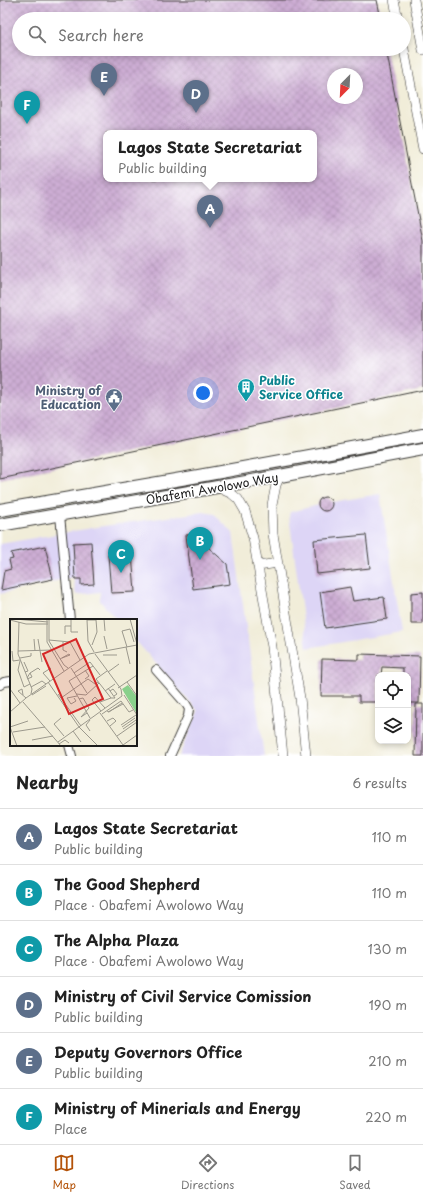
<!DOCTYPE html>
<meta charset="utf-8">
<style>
:root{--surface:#fff;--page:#f2f2f2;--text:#222;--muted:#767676;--line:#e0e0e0;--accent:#b45309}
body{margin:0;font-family:"Playpen Sans",sans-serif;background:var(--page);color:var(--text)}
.controls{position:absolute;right:12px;bottom:12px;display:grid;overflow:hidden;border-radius:8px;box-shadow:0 2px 6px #0003}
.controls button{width:36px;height:36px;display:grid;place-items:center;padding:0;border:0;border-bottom:1px solid var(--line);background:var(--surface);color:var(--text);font:20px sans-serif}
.compass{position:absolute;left:327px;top:68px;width:36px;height:36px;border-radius:50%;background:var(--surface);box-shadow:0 2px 6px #0003;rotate:204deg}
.you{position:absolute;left:203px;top:393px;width:14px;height:14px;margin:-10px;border:3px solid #fff;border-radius:50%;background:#1a73e8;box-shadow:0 0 0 6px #1a73e833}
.badge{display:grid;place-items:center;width:26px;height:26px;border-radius:50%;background:var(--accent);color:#fff;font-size:13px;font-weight:700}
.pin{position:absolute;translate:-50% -33px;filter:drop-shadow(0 1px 2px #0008)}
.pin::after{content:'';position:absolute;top:21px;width:14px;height:12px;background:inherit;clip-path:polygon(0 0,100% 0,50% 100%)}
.popup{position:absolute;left:103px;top:130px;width:214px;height:52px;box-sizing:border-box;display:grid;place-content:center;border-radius:8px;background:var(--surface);filter:drop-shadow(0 1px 3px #0005);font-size:13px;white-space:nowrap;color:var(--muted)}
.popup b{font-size:15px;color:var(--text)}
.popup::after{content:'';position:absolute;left:50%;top:100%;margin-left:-8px;border:8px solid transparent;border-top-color:var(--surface)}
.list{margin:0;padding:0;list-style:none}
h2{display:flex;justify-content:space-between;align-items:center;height:52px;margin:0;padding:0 16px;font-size:17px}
h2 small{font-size:13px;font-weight:400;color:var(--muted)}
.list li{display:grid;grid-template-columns:26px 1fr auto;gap:12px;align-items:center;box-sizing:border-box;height:56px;padding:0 16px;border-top:1px solid var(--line)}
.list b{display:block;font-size:15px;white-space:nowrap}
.list p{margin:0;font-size:13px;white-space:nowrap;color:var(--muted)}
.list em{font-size:13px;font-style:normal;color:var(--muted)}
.icon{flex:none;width:22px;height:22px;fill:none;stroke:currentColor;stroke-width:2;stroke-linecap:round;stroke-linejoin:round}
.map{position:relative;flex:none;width:423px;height:756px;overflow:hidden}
.search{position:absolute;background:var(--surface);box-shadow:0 2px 6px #0003;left:12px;right:12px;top:12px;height:44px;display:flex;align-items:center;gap:10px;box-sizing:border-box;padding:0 14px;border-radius:22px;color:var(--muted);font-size:15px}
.sheet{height:388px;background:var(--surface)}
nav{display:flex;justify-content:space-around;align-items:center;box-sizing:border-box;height:56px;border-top:1px solid var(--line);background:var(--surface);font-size:11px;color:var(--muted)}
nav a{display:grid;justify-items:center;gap:2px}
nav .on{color:var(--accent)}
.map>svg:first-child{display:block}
.built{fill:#ddd5f6}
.building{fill:url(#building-cross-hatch);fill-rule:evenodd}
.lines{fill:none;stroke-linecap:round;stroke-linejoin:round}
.minor-casing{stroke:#3c3b38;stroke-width:10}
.tertiary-casing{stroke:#3c3b38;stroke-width:10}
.primary-casing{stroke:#3c3b38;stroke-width:14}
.minor{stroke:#fff;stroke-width:8}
.tertiary{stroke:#fff;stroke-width:9}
.primary{stroke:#fff;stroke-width:12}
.labels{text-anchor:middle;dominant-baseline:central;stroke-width:3;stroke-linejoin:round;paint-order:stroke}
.culture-label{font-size:12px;font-weight:bold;fill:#0d838f;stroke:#fff;text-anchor:start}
.service-label{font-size:12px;font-weight:bold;fill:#4e5e75;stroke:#fff;text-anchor:end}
.street-label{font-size:12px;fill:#1c1c1c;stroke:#fff}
.inset-road{fill:none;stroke:#9c998d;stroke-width:1}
.view{fill:#d62828;fill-opacity:0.15;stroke:#d62828;stroke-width:2}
.inset-edge{fill:none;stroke:#1c1c1c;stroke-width:2}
</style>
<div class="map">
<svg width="423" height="756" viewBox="0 0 423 756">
<defs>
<pattern id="building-cross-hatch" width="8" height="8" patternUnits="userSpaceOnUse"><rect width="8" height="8" fill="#cdadd4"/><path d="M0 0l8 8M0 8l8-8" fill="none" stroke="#af94b5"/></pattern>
</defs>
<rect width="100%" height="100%" fill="#fff"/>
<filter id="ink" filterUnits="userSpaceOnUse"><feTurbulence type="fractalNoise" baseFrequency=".025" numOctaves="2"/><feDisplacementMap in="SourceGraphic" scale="8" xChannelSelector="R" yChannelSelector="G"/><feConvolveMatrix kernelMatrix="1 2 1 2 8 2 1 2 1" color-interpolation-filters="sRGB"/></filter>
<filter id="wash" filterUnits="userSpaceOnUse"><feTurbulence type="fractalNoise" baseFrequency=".012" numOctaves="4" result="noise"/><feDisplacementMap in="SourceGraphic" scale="16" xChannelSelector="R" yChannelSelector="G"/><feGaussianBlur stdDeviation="0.9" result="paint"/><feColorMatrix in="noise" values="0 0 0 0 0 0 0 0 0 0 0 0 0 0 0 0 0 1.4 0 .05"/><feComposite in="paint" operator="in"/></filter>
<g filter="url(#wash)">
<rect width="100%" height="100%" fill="#f1edd9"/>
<path class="built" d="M380,494L402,632L307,648L289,516L290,512L319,505L318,502L321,498H327L332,502Z
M203,512L214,514L233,533L264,756H179L198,711L136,641V620H117L100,601V592L76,595L73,577L0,594V544L97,527Z"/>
<g id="blocks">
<path class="building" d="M0,0H377L381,19H19V49H386L423,241V390L0,479ZM333,74H357V98H333ZM106,133H314V179H106Z
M318 504a7 7 0 1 1 14 0a7 7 0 1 1-14 0Z
M207,533L209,548L227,564L230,584L193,589L186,535Z
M366,535L370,568L317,574L314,540Z
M91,542L94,584L81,585V579H75L73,543Z
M45,546L53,579L1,590L4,571L11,569L9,560L13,559L11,553Z
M132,554L135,592L111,593L108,555Z
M350,587L353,601L384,597L387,619L325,628L320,592Z
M423,592V624H411V593Z
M359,654L420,656L419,703H408V675H403V668L382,667L381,675H378V702H359V696H321L322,659L359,660Z
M416,704H423V756H415Z"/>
</g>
</g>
<g filter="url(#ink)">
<use href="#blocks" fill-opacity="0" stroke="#3c3b38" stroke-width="1"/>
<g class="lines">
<g class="minor-casing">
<path id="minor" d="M60,515L70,620
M156,670L186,704L189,709L188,716L170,756
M0,685L4,682L11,681
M69,745L72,756"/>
</g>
<g class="tertiary-casing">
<path id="tertiary" d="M394,0L398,19
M414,0L423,50
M404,49L423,149
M280,476L276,485L272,505L273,534L300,698L306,756
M217,487L232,494L238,499L245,511L253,538L272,647L283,756
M258,566L278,563"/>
</g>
<g class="primary-casing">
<path id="primary" d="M0,510L193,477L423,435
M0,525L280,476L423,449"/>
</g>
<use href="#minor" class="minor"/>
<use href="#tertiary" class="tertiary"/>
<use href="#primary" class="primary"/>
</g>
</g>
<defs>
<g id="building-pin" transform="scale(0.9)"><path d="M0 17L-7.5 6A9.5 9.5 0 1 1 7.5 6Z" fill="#0f9aa8" stroke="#fff"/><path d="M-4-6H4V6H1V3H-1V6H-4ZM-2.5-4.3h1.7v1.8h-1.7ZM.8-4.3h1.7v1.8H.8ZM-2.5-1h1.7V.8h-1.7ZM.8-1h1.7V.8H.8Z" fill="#fff"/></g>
<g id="civic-pin" transform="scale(0.9)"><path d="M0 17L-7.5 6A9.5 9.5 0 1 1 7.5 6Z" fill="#5c6f8a" stroke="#fff"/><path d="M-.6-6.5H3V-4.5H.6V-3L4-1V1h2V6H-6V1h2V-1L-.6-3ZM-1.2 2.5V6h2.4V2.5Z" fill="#fff"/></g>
</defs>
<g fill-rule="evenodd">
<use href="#building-pin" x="246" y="387"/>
<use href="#civic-pin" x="114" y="397"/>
</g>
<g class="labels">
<g class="culture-label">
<text x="259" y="380">Public<tspan x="259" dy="14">Service Office</tspan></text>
</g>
<g class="service-label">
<text x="101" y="390">Ministry of<tspan x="101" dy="14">Education</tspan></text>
</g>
<g class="street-label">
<text transform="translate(212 488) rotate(-10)">Obafemi Awolowo Way</text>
</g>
</g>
<g transform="translate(10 619)">
<rect width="127" height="127" fill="#f1edd9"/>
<path d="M118,66L127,78V95L112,70Z" fill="#89d08b"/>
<path class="inset-road" d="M5,0L38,3M37,0V23L54,52M39,0V22L54,46L58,49M61,0V13H68M94,0L95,12M120,0L127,25M0,1L16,5H38M9,3L8,35L22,70L21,75M55,15V7H61M94,17L97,30M24,20L25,32M28,20L32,43M39,21L60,23L70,41M53,23V31L57,33M82,26L87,13L86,1H77L78,22L84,33M116,28L120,45M117,28L112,12L120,10L124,23M2,32L3,42L10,41M8,32L42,31M93,36H107M10,39L21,37V34M50,40L59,35L60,36L52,39M10,42L8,51L14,68L20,65M14,43L18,52L15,53M61,49L77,74M98,53L109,45M20,54L28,49L30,51M64,54L80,43L90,56M17,59L20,54L22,58L17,60M75,60L79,57L75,51M40,62L33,54L41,49M38,63L69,108L88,127M117,63L127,77M21,68L32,62L36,65M98,69L105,79H101M108,69L127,56M0,70L10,84M95,72L105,65M100,72L103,70L107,75L104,77M48,75L71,107M66,75L76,76L89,64M13,76L12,70L8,72L16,79M22,76L36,67M114,76L127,96M51,79L78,60L85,65L88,63M64,79L66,82L61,85L57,79L67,77M69,80L73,79L79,89L71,98L77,94M13,83L51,127M90,83L101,79L86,60L97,52M91,92L82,81L85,78L95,89M97,92L99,93L112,84M0,93L16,79L79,35L127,26M98,93L113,85M90,94L113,126L127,116M92,95L111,82L119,93L123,91M51,99L44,105L54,117M80,99L59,62L83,47M80,101L76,106L80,112M97,102L103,99L106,102L100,107M111,106L126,96M0,108L7,127M0,108L18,102M112,108L125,99M113,110L126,101M63,112L71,123M3,113L35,108M107,117L127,103M22,121L43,117M48,123L112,77L111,70L85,35M49,125L55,121L59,124"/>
<path class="view" d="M66,20L93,80L59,95L33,35Z"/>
<rect width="127" height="127" class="inset-edge"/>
</g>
</svg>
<div class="controls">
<button><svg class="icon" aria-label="locate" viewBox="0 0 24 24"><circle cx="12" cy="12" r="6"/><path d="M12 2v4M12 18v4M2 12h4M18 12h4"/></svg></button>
<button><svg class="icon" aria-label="layers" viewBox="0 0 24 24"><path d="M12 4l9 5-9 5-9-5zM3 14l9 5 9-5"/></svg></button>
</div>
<svg class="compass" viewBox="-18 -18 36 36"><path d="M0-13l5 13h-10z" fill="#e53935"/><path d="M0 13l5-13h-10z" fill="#767676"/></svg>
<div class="you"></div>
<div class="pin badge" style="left:210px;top:228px;background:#5c6f8a">A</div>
<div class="popup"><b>Lagos State Secretariat</b>Public building</div>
<div class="pin badge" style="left:200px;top:560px;background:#0f9aa8">B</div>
<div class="pin badge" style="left:121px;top:573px;background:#0f9aa8">C</div>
<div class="pin badge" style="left:196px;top:113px;background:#5c6f8a">D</div>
<div class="pin badge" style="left:104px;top:96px;background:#5c6f8a">E</div>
<div class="pin badge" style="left:27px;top:124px;background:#0f9aa8">F</div>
<div class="search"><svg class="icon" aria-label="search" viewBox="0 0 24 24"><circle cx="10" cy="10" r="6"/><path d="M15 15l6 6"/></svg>Search here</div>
</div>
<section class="sheet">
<h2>Nearby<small>6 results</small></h2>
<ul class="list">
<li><span class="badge" style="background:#5c6f8a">A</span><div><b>Lagos State Secretariat</b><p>Public building</p></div><em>110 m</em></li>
<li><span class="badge" style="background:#0f9aa8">B</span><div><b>The Good Shepherd</b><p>Place · Obafemi Awolowo Way</p></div><em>110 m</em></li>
<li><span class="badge" style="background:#0f9aa8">C</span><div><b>The Alpha Plaza</b><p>Place · Obafemi Awolowo Way</p></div><em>130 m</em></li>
<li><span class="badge" style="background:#5c6f8a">D</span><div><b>Ministry of Civil Service Comission</b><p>Public building</p></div><em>190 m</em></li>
<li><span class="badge" style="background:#5c6f8a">E</span><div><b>Deputy Governors Office</b><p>Public building</p></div><em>210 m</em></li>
<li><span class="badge" style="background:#0f9aa8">F</span><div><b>Ministry of Minerials and Energy</b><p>Place</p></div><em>220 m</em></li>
</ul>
</section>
<nav>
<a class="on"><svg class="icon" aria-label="map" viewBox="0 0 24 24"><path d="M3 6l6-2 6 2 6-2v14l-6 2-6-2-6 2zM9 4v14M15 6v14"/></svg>Map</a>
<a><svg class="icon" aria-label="directions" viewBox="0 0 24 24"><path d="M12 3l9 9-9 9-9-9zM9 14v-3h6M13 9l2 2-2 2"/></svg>Directions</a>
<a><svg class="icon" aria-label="saved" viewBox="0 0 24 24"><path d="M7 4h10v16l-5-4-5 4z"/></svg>Saved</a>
</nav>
